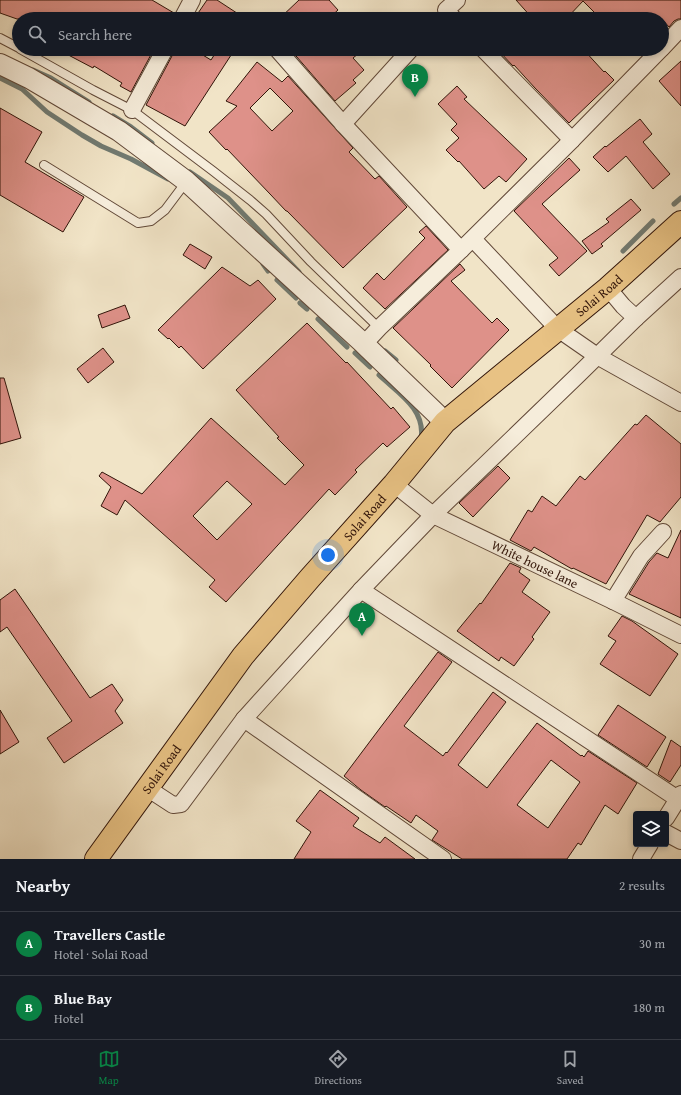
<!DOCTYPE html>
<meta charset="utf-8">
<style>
:root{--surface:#171b24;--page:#242831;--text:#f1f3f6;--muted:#9ea1a6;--line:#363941;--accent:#0b8043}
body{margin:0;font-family:"Gentium Book Plus",serif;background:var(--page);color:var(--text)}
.controls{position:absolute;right:12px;bottom:12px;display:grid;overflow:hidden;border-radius:4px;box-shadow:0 2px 6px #0003}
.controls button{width:36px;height:36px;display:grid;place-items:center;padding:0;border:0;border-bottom:1px solid var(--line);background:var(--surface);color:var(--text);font:20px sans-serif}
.you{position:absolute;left:328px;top:555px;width:14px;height:14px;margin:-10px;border:3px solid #fff;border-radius:50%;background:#1a73e8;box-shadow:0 0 0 6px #1a73e833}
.badge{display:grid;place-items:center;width:26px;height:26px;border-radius:50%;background:var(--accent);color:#fff;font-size:13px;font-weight:700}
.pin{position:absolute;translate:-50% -33px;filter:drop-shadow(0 1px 2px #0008)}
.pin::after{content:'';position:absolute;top:21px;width:14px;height:12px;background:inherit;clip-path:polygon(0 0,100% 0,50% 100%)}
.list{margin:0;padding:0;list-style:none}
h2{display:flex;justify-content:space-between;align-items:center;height:52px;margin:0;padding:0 16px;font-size:17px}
h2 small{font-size:13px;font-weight:400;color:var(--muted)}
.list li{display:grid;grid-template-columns:26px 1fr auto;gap:12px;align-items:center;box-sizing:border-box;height:64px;padding:0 16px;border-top:1px solid var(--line)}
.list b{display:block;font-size:15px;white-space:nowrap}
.list p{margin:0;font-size:13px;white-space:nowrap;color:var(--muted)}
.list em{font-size:13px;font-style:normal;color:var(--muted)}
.icon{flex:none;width:22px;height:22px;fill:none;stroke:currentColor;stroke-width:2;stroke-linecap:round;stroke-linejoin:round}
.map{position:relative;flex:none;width:681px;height:859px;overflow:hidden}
.search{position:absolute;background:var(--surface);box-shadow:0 2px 6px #0003;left:12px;right:12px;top:12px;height:44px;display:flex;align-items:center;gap:10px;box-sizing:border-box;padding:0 14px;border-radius:22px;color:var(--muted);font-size:15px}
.sheet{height:180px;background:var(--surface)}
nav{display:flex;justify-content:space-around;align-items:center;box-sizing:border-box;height:56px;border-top:1px solid var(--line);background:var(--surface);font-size:11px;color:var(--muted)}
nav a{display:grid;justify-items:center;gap:2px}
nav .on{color:var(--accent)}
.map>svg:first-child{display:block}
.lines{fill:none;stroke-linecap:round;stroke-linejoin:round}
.stream{stroke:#717a71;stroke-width:5}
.building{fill:#de9189;stroke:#311409;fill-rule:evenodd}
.service-casing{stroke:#614838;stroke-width:10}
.minor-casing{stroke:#614838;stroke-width:18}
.tertiary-casing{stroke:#614838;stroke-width:22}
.trunk-casing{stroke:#311409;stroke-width:24}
.service{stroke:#f6eddb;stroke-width:8}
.minor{stroke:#f6eddb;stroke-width:16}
.tertiary{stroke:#f6eddb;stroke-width:20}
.trunk{stroke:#e8c284;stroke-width:22}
.labels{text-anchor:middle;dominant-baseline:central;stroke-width:3;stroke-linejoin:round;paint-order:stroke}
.street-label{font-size:13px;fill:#311409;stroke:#f6eddb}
</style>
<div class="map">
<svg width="681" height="859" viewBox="0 0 681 859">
<rect width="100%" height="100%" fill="#f1e4c7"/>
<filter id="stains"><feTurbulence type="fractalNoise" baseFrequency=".005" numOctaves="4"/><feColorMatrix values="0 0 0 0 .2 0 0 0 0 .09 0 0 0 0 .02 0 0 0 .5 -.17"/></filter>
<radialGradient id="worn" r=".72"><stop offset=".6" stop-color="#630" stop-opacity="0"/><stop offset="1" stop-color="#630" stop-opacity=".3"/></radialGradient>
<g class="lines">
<path class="stream" d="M33,70L51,78L89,102
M0,78L22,89L47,112L82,135L101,146L131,159L168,179
M113,116L131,127L152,143
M190,172L228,198L299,272
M674,204L681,198
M623,251L653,221
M263,264L268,271
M277,280L296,298
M300,303L307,309
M318,319L347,347
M385,351L396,360
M355,353L370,367
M379,375C398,393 426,409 421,439"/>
</g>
<path class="building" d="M0,0H152L174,13L173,19H17L0,13Z
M207,0H217L246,19H194Z
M299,0H329L338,10L328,19H279Z
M516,0H681V19H678L674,21L669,27L662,19H601L583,1L566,19H533Z
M57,49H154L131,92L120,86L122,83L94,66L93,68Z
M174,49H193L211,60L218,49H235L185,126L146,105L173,54Z
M290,49H364L353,58L364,70L353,80L356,83L335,101Z
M497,49H583L604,72L605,71L614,80L569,123L535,88L514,65L513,66Z
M681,61V106L659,81Z
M257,62L282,82L288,76L353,148L349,152L375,179L379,176L407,207L343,268L287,211H286L270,194L227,149L226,150L209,132L237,106L226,101ZM270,88L293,111L272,131L250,108Z
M457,86L467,97L464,99L527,159L506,182L499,176L484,189L459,161L458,162L446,150L459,138L451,130L457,124L438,104Z
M0,108L42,132L25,162L84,197L63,232L0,195Z
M640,119L652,134L643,142L670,174L653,189L626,156L608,172L593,157L605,146L606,147Z
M569,158L580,170L542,204L587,251L559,276L549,265L558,258L514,211Z
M631,199L641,210L601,244L603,246L592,254L582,241L609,222L606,219Z
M426,226L448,250L385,309L363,288L377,273L384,280L425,238L419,232Z
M190,244L212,257L205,269L183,255Z
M460,264L465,270L451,281L492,323L497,318L509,330L452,388L430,366L431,365L393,328Z
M222,267L250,286L258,280L276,299L203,369L181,346L179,348L169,338L168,339L158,330Z
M125,305L130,318L102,328L98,315Z
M307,323L346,363L347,362L391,409L393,407L410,427L387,447L383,443L355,470L357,472L335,495L329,489L226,602L209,587L215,580L125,500L117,515L101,506L111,487L99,476L102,472L142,494L211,418L285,485L304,465L277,438L279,437L236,390ZM227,481L252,504L217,540L193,516Z
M103,348L114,362L88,383L77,369Z
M0,378H4L21,438L0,444Z
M646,415L681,444V497L660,522L647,515L606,584L573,568L572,569L534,547L531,551L510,540L528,510L532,512L542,496L556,506L580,476L585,480L635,424L637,425Z
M498,466L510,478L473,517L459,503Z
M681,530V618L629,594L649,562L657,553L668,558Z
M510,563L521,568L519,572L530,580L522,592L550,612L532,637L534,639L514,666L501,657L499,661L457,631L480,603L481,604Z
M15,589L90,698L112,684L123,700L115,711L123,723L64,763L47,738L72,721L7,627L0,632V600Z
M622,616L632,621L678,654L650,696L600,664L616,641L608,636Z
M438,652L452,662L404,726L443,756L446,752L447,753L493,692L506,702L458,765L487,788L537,723L581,756L582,755L584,757L588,751L637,783L618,814L605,805L581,845L578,843L567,859H462L432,840L438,831L416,815L411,823L386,806L385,807L361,790L344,776L380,728ZM551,760L580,782L548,828L517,805Z
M618,705L666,737L647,767L598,735Z
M0,710L19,742L0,754Z
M671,740L681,747V765L670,782L658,774Z
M320,790L359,818L353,826L380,843L385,837L415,859H294L311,832L296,821Z"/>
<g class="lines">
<g class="service-casing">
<path id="service" d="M0,38L19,48
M20,49L93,90L132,110L213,171L250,200L266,214L311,262L379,328
M44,165L138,223L151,221L165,210L186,182"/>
</g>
<g class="minor-casing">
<g id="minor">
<path d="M182,19L192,0"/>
<path d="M454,19L446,10L457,0"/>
<path d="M662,48L681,28"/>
<path d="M277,49L343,124L461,250"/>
<path d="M132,110L165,49"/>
<path d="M343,124L411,49"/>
<path d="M572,140L661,49"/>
<path d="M473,239L558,329L597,356L681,403"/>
<path d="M636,318L681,277"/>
<path d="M364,344L379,328L461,250L572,140L483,49"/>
<path id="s1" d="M394,484L433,515L613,601L681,635"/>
<path d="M361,590L678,799"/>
<path d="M613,601L641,556L663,532"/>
<path d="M244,719L443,859"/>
<path d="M147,788L173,805L181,804L244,719L361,590L433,515L579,374L636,318L623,306L608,288"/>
<path d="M666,818L681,794"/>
<path d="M666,833L681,841"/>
<path d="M641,859L650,844"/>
</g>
</g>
<g class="tertiary-casing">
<path id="tertiary" d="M0,64L29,78L119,131L186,181L364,344L445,422"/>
</g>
<g class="trunk-casing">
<g id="trunk">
<path id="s2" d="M96,859L243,656L310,578L394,484L445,422L608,288L681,222"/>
</g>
</g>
<use href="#service" class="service"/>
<use href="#minor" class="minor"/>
<use href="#tertiary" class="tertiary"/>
<use href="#trunk" class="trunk"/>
</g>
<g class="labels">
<g class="street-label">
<text stroke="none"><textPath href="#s2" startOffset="759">Solai Road</textPath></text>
<text stroke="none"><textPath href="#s2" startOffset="435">Solai Road</textPath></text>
<text stroke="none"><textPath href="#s1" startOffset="163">White house lane</textPath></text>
<text stroke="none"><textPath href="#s2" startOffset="111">Solai Road</textPath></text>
</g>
</g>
<rect width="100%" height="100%" filter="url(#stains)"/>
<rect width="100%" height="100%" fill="url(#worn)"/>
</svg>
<div class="controls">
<button><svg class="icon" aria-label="layers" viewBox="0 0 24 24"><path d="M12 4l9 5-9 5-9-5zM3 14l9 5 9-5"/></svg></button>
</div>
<div class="you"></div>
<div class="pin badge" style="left:362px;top:636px">A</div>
<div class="pin badge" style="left:415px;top:97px">B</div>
<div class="search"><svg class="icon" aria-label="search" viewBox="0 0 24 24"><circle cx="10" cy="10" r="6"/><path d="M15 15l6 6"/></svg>Search here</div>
</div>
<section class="sheet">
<h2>Nearby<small>2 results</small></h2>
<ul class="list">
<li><span class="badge">A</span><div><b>Travellers Castle</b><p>Hotel · Solai Road</p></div><em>30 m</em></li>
<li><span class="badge">B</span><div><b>Blue Bay</b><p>Hotel</p></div><em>180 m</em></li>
</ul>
</section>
<nav>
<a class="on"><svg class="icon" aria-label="map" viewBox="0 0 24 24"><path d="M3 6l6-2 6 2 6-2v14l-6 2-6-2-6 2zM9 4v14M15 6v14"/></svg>Map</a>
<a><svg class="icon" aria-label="directions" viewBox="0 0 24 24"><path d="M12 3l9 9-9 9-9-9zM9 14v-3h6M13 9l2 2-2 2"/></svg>Directions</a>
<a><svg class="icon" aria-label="saved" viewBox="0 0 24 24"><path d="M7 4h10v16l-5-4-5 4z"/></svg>Saved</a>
</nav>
